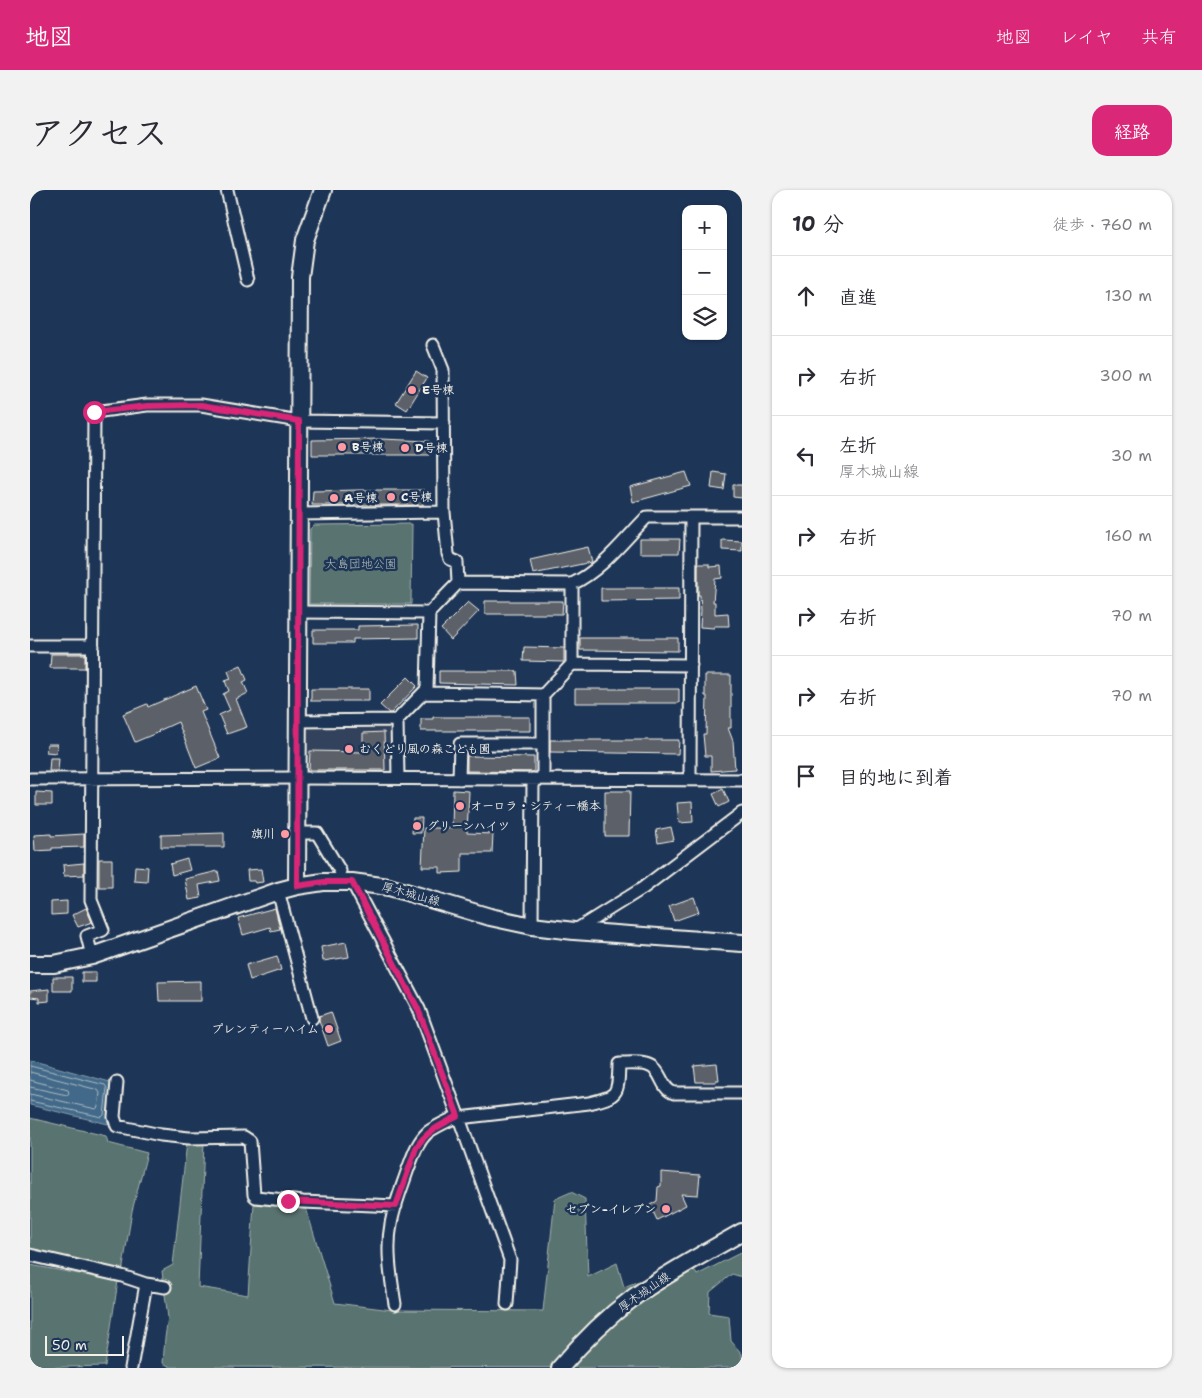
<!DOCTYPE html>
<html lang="ja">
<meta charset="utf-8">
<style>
:root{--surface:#fff;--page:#f2f2f3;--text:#2b2b33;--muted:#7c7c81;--line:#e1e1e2;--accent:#db2777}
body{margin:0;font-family:"Shantell Sans","Klee One",sans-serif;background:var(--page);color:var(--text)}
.controls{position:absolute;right:15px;top:15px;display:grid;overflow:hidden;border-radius:10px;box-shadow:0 1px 4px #0004}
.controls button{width:45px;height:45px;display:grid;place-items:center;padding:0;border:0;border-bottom:1px solid var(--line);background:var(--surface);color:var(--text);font:25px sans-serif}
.scale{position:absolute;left:15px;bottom:12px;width:79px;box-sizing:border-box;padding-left:5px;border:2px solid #f4f1e8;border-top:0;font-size:14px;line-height:18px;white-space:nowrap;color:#f4f1e8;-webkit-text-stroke:4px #1d3557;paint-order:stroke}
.stop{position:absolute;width:15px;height:15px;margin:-11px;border:4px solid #db2777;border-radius:50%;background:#fff}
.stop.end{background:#db2777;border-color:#fff;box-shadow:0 1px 5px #0008}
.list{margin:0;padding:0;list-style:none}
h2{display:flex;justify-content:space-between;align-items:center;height:65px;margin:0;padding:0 20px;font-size:21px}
h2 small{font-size:16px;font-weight:400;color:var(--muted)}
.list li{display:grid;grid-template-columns:32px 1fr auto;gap:15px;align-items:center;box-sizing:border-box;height:80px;padding:0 20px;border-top:1px solid var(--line)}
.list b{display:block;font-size:19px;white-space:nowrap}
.list p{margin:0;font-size:16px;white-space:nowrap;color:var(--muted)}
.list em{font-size:16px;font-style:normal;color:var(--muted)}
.icon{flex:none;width:28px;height:28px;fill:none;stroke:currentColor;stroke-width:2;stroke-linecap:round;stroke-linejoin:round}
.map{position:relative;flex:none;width:712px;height:1178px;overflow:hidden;border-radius:15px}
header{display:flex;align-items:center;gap:30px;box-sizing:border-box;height:70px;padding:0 25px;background:var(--accent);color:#fff}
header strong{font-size:24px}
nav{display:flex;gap:28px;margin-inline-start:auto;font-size:18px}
.intro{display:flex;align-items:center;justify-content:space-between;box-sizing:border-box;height:120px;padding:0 30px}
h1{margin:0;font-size:35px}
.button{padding:12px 22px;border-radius:15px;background:var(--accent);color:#fff;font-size:18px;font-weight:700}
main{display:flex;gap:30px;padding:0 30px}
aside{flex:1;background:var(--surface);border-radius:15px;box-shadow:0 1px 4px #0004}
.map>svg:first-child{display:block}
.built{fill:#30425c}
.green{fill:#597370;stroke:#a6b2ac}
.water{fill:#426989;stroke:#899faf}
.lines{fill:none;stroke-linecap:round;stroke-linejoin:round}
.shore{stroke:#adbbc2;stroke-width:1}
.building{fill:#5c6167;stroke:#f4f1e8}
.street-casing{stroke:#f4f1e8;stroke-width:15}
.secondary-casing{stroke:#f4f1e8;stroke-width:20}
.street{stroke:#1d3557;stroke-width:11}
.secondary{stroke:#1d3557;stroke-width:16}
.route{stroke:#db2777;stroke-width:6}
.poi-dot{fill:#ff9aa2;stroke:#1d3557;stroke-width:2}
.labels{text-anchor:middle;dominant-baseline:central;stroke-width:5;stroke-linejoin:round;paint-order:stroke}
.poi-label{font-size:12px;font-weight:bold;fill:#f4f1e8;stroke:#1d3557;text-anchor:start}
.park-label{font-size:12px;fill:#b6bfb8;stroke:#1d3557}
.street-label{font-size:12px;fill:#f4f1e8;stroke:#1d3557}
</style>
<header>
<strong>地図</strong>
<nav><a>地図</a><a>レイヤ</a><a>共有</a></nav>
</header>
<div class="intro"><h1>アクセス</h1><a class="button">経路</a></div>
<main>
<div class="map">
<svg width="712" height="1178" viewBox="0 0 712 1178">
<rect width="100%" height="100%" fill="#1d3557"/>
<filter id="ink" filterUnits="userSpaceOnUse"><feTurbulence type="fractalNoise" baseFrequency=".02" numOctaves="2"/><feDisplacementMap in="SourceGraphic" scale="10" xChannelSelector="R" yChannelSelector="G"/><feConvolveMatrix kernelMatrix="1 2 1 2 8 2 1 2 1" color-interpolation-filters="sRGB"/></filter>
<g filter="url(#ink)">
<path class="built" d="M278,536H361L360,582L277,581Z"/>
<path class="green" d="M382,334L381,414H279L280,339L284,335Z
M0,928L76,946L78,953L117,963L102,1021L92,1083L0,1062Z
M157,952H174L168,1097L218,1105L224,1014L276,1018L305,1113L362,1120L513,1121L525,1009L541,1002L555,1009L558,1087L587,1073L594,1097L659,1071L667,1085L710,1063L712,1065V1087L702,1084L680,1102L679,1123L699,1126L701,1151L712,1164V1178L141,1177L133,1173L135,1148L138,1128L132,1081L143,1075Z
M0,1075L88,1091L75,1176L0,1178Z"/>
<path class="water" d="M0,870L80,892L82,895L78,934L0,915Z"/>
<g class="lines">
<path class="shore" d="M0,876L75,895L77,898L74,925L72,927L0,911
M0,882L68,900L70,903L68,917L66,919L0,904
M0,890L38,900L39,903L37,905L0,897"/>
</g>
<path class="building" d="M386,181L397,188L377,220L366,213Z
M351,249L399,251V265H282V250Z
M656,282L661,296L603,312L600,297Z
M683,282L696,284L694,300L681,298Z
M703,295H712V308L703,307Z
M329,300H394L393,315H282L283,301Z
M610,349H650L649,363H610Z
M692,350L712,351V361L692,360Z
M558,357L562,372L503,384L500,370Z
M668,374H679V377L691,376L692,388L685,389L683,412H685V424L698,423L699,436H684V438L670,437L671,420L670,405H668Z
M571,398H649V410L571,411Z
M455,411H533L532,424H455Z
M438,412L449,421L421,450L411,439Z
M388,435V448L323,449V453H283V440H328V436Z
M550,448H648V461L550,460Z
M494,457L534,458V472L493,471Z
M21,464H55V478H20Z
M211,475L217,490L213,492L218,503L206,509L217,537L197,544L189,525L200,520L193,504L199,501L195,491L201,489L198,481Z
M409,481H487L488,495L409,493Z
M675,485H701V538H698L703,551L705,579L681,581V566H675L673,544H676L677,506H675Z
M378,487L387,496L361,523H359L350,515Z
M166,496L176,520L171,522L190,568L166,578L148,532L128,541L129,542L105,552L93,524L117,514L118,517Z
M281,499H339V511H281Z
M545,499H649V513H545Z
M403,527H500V541H391V529H403Z
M354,542L355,580H279L280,561L333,562V543Z
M520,550H649L648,564L520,562Z
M17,554H27L26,563L16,562Z
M437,566L504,567V582L437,581Z
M20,568H29L28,581H19Z
M693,599L699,612L689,617L683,604Z
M423,600L439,601L437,643L463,644L462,663H432V682L410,683V677H392L394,638H422Z
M575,601H600L599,646H575Z
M6,602L22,603V615H6Z
M662,612L663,632L649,633L647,613Z
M383,628H392L391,643H382Z
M641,637L644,650L628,653L626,640Z
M194,643V657H131V645Z
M21,644V646L54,644V657L22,658V660L5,661L4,645Z
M69,669H82V697H69Z
M157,669L160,680L142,685L140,674Z
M54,673V685L34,686L33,675Z
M105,676L118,677L117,692L104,691Z
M231,679L233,692L225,693L224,691H218L217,680Z
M188,681L190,691L169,695L171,708L159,710L155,689Z
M664,707L669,722L644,731L639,716Z
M37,711V724L21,725V712Z
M56,718L62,732L48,737L42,725Z
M245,718L250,739L241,741L240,737L213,745L208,728Z
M316,752L319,767L293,771L291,757Z
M247,766L251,780L220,790L216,775Z
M52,782H66V792H52Z
M23,787H42V801H23Z
M171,791V811H129L128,792Z
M19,799V811L9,812V808L0,807V801Z
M301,822L311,851L298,856L289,830V826Z
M687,874L689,890H686V892H666L664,876Z
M631,982L670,985L668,1005L651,1004L656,1015L627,1030L620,1015L627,1011L628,997L631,996Z"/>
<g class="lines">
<g class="street-casing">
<path id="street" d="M197,0L218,90
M403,155L413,180L414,322L418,364L420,369L427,372L428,393
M268,324L414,322
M661,327H712
M268,422L399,423L428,393L542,394C572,380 594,350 617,327H661L660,589
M0,456H63
M542,474L661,475
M394,503L513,505
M267,531L367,530
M368,588L367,530L397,499L399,423
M0,589L268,588L712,590
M429,589L430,554H512
M513,589V505L542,474V394
M268,643H287L310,681
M322,692L389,819L429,928L480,1070L477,1114
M248,701L282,828
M502,736L503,589
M544,741L613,698L712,623
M62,766L57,746L73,740L61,710L64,222L117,215H171L269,231L414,233
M87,892L84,927L87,936L131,945L159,948L214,947L220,951L224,1005L226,1007L273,1012L366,1016
M429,928L559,913C589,906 588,904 589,874C598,874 608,873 617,875C633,879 630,899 644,903H712
M0,1065L92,1086L116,1094L135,1097
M365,1114C361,1088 356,1060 361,1034C364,1016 372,997 378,979C383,966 387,952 398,942C406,936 418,931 428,926
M101,1178L116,1094"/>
</g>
<g class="secondary-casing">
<path id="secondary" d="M267,696L270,87L275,50L293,0
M0,774H24L62,766L248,701L267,696L293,692H322L359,697L460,727L502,736L544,741L712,753
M530,1178C552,1152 576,1128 604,1107C638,1082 676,1063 712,1042"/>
</g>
<use href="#street" class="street"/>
<use href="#secondary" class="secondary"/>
</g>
</g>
<g class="lines" filter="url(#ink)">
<path class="route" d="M64,222L118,216L171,215L269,231L267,696L294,692H322L388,819L428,926C411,935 396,941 386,958L366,1016L258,1011"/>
</g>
<g class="poi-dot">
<circle cx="382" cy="200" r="5"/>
<circle cx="312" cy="257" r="5"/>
<circle cx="375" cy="258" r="5"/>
<circle cx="361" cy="307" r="5"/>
<circle cx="304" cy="308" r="5"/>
<circle cx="319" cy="559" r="5"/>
<circle cx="430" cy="616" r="5"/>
<circle cx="387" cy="636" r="5"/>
<circle cx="255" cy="644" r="5"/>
<circle cx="299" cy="839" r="5"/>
<circle cx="636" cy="1019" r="5"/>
</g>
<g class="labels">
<g class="poi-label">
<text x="392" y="200">E号棟</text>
<text x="322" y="257">B号棟</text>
<text x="385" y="258">D号棟</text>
<text x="371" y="307">C号棟</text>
<text x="314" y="308">A号棟</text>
<text x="329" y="559">むくどり風の森こども園</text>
<text x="440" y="616">オーロラ・シティー橋本</text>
<text x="397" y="636">グリーンハイツ</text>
<text x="245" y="644" text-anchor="end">旗川</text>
<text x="289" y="839" text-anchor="end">プレンティーハイム</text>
<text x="626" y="1019" text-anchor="end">セブン-イレブン</text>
</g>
<g class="park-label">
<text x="331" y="374">大島団地公園</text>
</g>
<g class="street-label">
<text transform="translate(381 704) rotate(15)">厚木城山線</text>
<text transform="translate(614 1102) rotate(-35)">厚木城山線</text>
</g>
</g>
</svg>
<div class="controls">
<button>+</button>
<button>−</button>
<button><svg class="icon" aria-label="layers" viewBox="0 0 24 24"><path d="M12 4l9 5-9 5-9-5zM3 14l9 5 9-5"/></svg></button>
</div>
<div class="scale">50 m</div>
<div class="stop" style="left:64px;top:222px"></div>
<div class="stop end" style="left:258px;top:1011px"></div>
</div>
<aside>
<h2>10 分<small>徒歩 · 760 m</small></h2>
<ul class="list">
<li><svg class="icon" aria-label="ahead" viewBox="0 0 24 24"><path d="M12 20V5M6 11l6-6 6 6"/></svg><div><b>直進</b></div><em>130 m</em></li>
<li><svg class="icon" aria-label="right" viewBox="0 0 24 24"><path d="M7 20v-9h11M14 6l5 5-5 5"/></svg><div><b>右折</b></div><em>300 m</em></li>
<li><svg class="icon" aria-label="left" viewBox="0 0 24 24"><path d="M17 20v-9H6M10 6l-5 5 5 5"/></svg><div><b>左折</b><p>厚木城山線</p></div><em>30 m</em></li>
<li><svg class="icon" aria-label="right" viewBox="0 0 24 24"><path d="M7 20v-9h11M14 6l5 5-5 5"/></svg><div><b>右折</b></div><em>160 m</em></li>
<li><svg class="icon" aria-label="right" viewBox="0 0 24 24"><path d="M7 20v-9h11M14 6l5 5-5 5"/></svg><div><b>右折</b></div><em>70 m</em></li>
<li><svg class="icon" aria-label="right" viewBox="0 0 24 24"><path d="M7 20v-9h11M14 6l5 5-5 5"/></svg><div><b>右折</b></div><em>70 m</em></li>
<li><svg class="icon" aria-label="arrive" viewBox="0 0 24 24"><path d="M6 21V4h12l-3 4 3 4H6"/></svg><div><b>目的地に到着</b></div></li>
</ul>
</aside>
</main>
